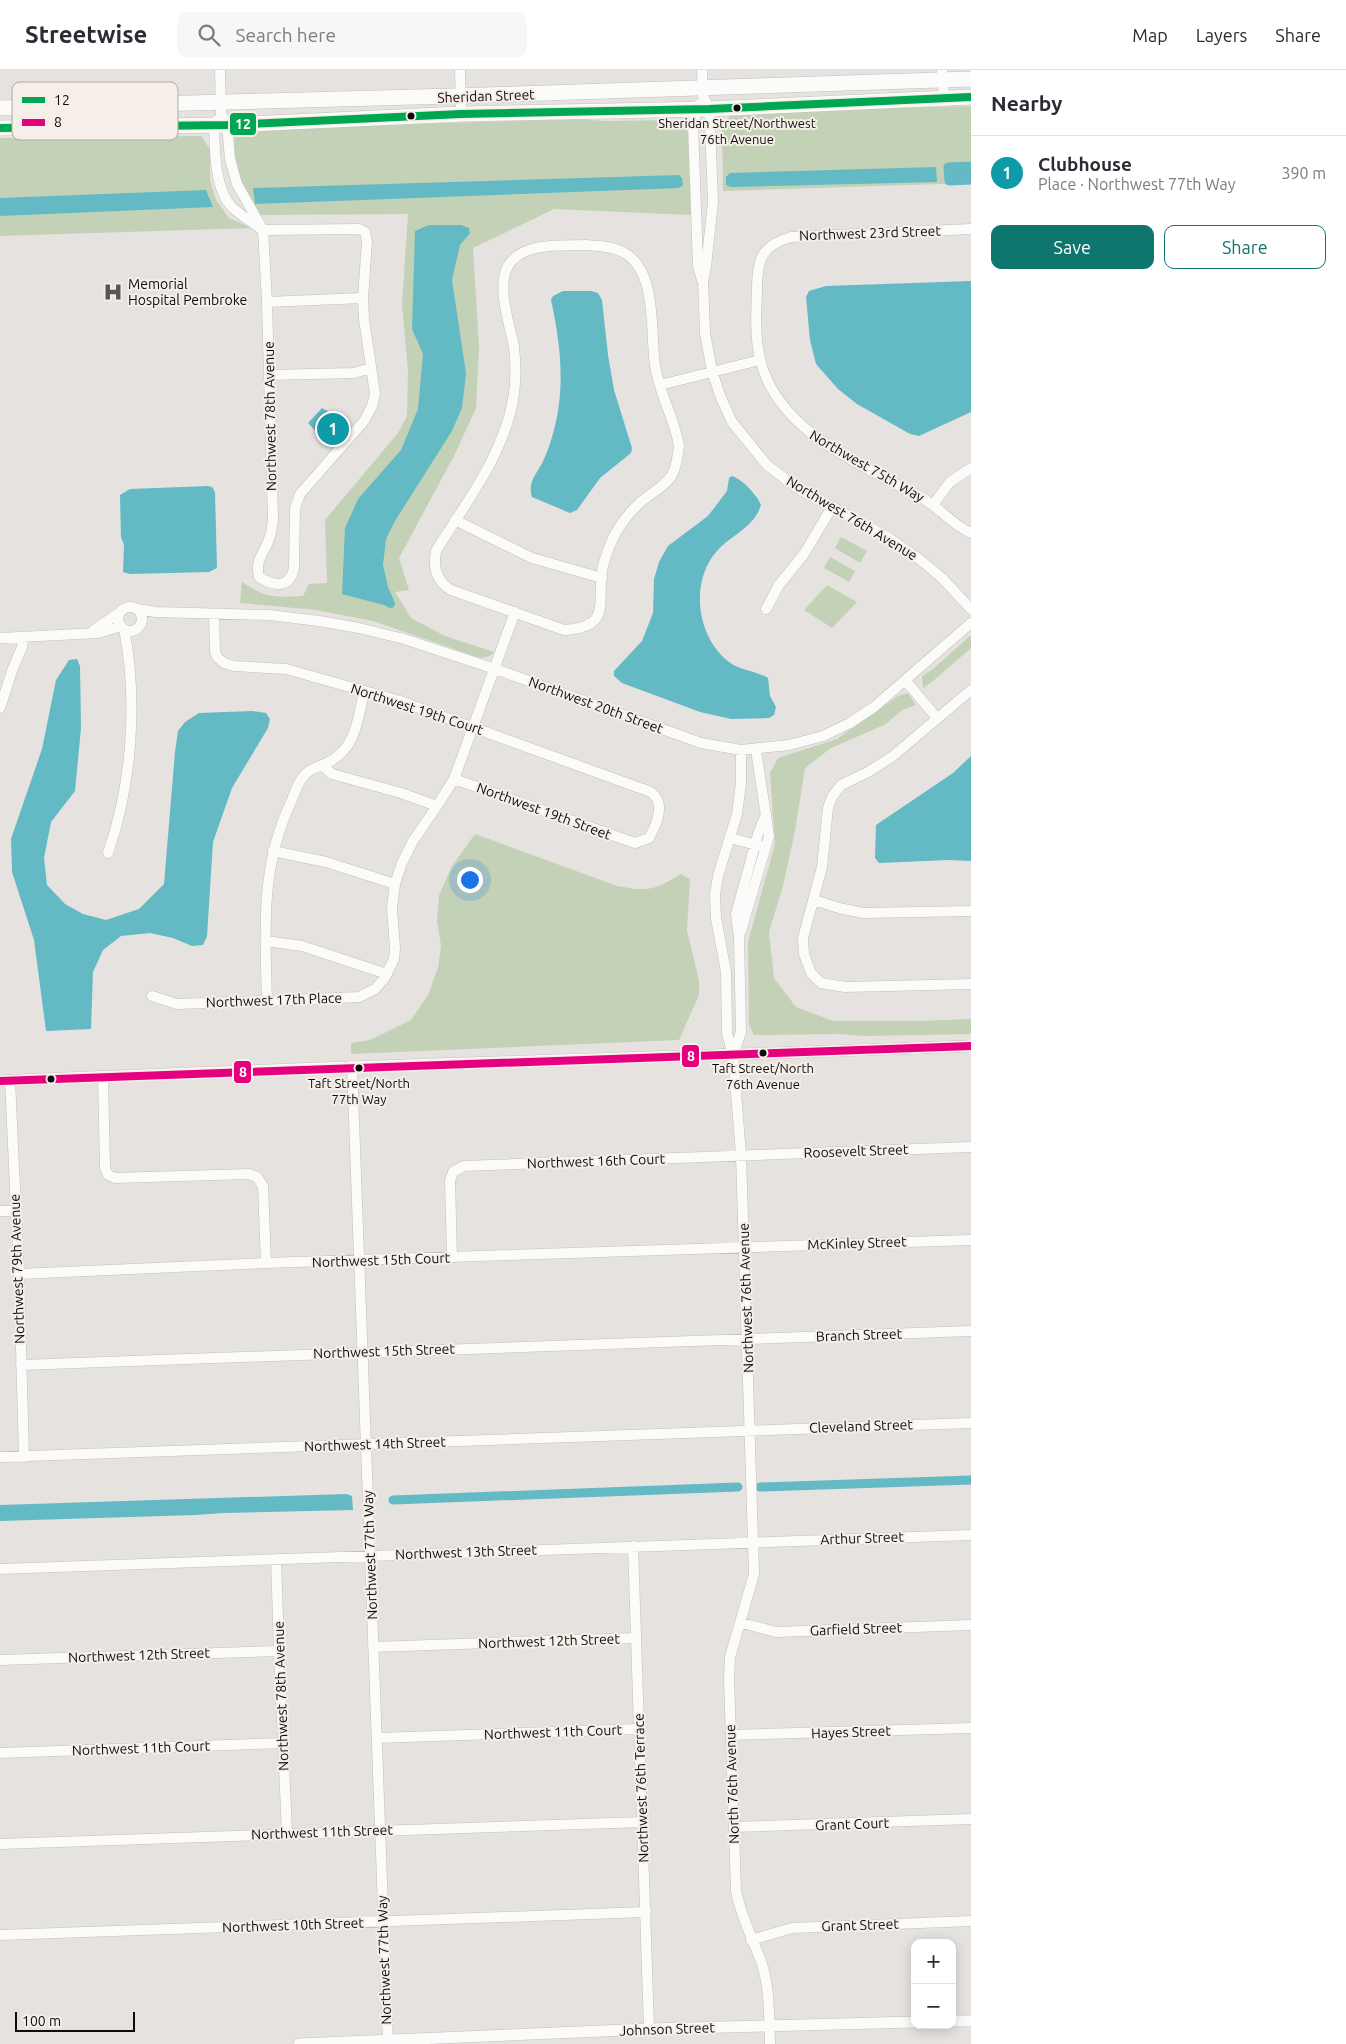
<!DOCTYPE html>
<meta charset="utf-8">
<style>
:root{--surface:#fff;--page:#f7f7f7;--text:#2b2b33;--muted:#7c7c81;--line:#e1e1e2;--accent:#0f766e}
body{margin:0;font-family:Ubuntu,sans-serif;background:var(--page);color:var(--text)}
.controls{position:absolute;right:15px;bottom:15px;display:grid;overflow:hidden;border-radius:10px;box-shadow:0 2px 12px #0003}
.controls button{width:45px;height:45px;display:grid;place-items:center;padding:0;border:0;border-bottom:1px solid var(--line);background:var(--surface);color:var(--text);font:25px sans-serif}
.scale{position:absolute;left:15px;bottom:12px;width:120px;box-sizing:border-box;padding-left:5px;border:2px solid #0e0c0a;border-top:0;font-size:14px;line-height:18px;white-space:nowrap;color:#0e0c0a;-webkit-text-stroke:4px #f6efe9;paint-order:stroke}
.you{position:absolute;left:469px;top:809px;width:18px;height:18px;margin:-12px;border:4px solid #fff;border-radius:50%;background:#1a73e8;box-shadow:0 0 0 8px #1a73e833}
.badge{display:grid;place-items:center;width:32px;height:32px;border-radius:50%;background:var(--accent);color:#fff;font-size:16px;font-weight:700}
.pin{position:absolute;translate:-50% -50%;border:2px solid #fff;box-shadow:0 1px 5px #0006}
.list{margin:0;padding:0;list-style:none}
h2{display:flex;justify-content:space-between;align-items:center;height:65px;margin:0;padding:0 20px;font-size:21px}
h2 small{font-size:16px;font-weight:400;color:var(--muted)}
.list li{display:grid;grid-template-columns:32px 1fr auto;gap:15px;align-items:center;box-sizing:border-box;height:75px;padding:0 20px;border-top:1px solid var(--line)}
.list b{display:block;font-size:19px;white-space:nowrap}
.list p{margin:0;font-size:16px;white-space:nowrap;color:var(--muted)}
.list em{font-size:16px;font-style:normal;color:var(--muted)}
.actions{display:flex;gap:10px;padding:15px 20px}
.actions a{flex:1;padding:11px 0;border:1px solid var(--accent);border-radius:10px;text-align:center;font-size:18px;color:var(--accent)}
.actions .main{background:var(--accent);color:#fff}
.icon{flex:none;width:28px;height:28px;fill:none;stroke:currentColor;stroke-width:2;stroke-linecap:round;stroke-linejoin:round}
.map{position:relative;flex:none;width:971px;height:1974px;overflow:hidden}
header{display:flex;align-items:center;gap:30px;box-sizing:border-box;height:70px;padding:0 25px;background:var(--surface);border-bottom:1px solid var(--line)}
header strong{font-size:24px}
nav{display:flex;gap:28px;margin-inline-start:auto;font-size:18px}
.search{width:350px;height:45px;background:var(--page);display:flex;align-items:center;gap:12px;box-sizing:border-box;padding:0 18px;border-radius:10px;color:var(--muted);font-size:19px}
main{display:flex}
aside{flex:1;background:var(--surface)}
.map>svg:first-child{display:block}
.green{fill:#c3d2b7}
.water{fill:#63b9c4}
.lines{fill:none;stroke-linecap:round;stroke-linejoin:round}
.canal{stroke:#63b9c4;stroke-width:9}
.minor-casing{stroke:#c2c0bd;stroke-width:11}
.tertiary-casing{stroke:#c2c0bd;stroke-width:12}
.primary-casing{stroke:#c2c0bd;stroke-width:16}
.minor{stroke:#fbfbfa;stroke-width:10}
.tertiary{stroke:#fbfbfa;stroke-width:11}
.primary{stroke:#fbfbfa;stroke-width:15}
.bus-1-casing{stroke:#f6efe9;stroke-width:11}
.bus-2-casing{stroke:#f6efe9;stroke-width:11}
.bus-1{stroke:#00a651;stroke-width:8}
.bus-2{stroke:#e5007d;stroke-width:8}
.bus-dot{fill:#0e0c0a;stroke:#f6efe9;stroke-width:2}
.labels{text-anchor:middle;dominant-baseline:central;stroke-width:4;stroke-linejoin:round;paint-order:stroke}
.bus-label{font-size:13px;fill:#0e0c0a;stroke:#f6efe9}
.street-label{font-size:14px;fill:#0e0c0a;stroke:#f6efe9}
.poi-label{font-size:14px;fill:#0e0c0a;stroke:#f6efe9;text-anchor:start}
.key{fill:#f6efe9;stroke:#b0aba6;stroke-width:1}
.key-label{font-size:14px;fill:#0e0c0a}
.line-badge{stroke:#f6efe9;stroke-width:2}
.badge-label{font-size:14px;text-anchor:middle;font-weight:bold;fill:#fff}
</style>
<header>
<strong>Streetwise</strong>
<div class="search"><svg class="icon" aria-label="search" viewBox="0 0 24 24"><circle cx="10" cy="10" r="6"/><path d="M15 15l6 6"/></svg>Search here</div>
<nav><a>Map</a><a>Layers</a><a>Share</a></nav>
</header>
<main>
<div class="map">
<svg width="971" height="1974" viewBox="0 0 971 1974">
<rect width="100%" height="100%" fill="#e5e2df"/>
<path class="green" d="M971,36V113L723,121L722,57L732,43Z
M573,49L607,51L675,50L688,62L691,145L554,139L473,178L479,277L476,338L455,384L399,488L409,520L395,522L411,548L445,566L494,582L490,586L480,588L373,551L316,540L240,533L242,512C268,529 273,527 303,526L309,514L327,513L325,450L398,363L407,346L408,302L402,234L408,144L258,145C242,118 232,98 235,66L241,60Z
M67,64L119,67L201,66L210,79V110L216,130L229,148L252,158L0,166V68H56Z
M841,467L867,481L860,493L835,478Z
M830,487L855,501L849,512L824,498Z
M827,515L857,532L832,558L804,540Z
M971,565V578L933,611L923,618L922,606L933,599Z
M908,623L916,635L902,640L886,654L831,678L805,698L795,761L783,816L769,862L774,908L796,937L833,951H920L971,949V964L864,966L839,964L754,965L749,955L748,872L775,774L770,703L778,688L837,669L898,626Z
M475,764L617,816C648,822 655,820 681,804L690,809L687,860L699,911V925L679,970L351,984V973L370,970L411,950L428,925L438,898L441,876L437,850L439,825L452,796Z"/>
<path class="water" d="M971,96V110L949,111L948,97Z
M936,97L937,112L731,117L726,115V107L730,103Z
M679,105L682,108L683,115L679,118L255,134L253,118Z
M206,120L213,137L0,146V128Z
M429,155H461L469,158L470,163L460,175L452,210L466,303L462,338L452,361L395,451L386,469L383,495L388,517L395,533L394,537L390,538L384,535L342,524L345,458L358,429L401,380L418,339L423,284L412,259L415,161Z
M971,211V342L919,366L910,364L857,334L838,319L816,294L810,270L806,227L809,221L826,216Z
M563,221H591L598,223L602,230L608,285L614,320L632,378L631,383L600,408L577,440L570,443L532,427C527,411 538,403 544,389C550,377 556,354 558,341C564,304 559,266 551,230L553,226Z
M322,338L337,347L320,366L308,353Z
M732,406C742,409 757,425 761,435C754,458 732,464 717,481C689,512 697,568 729,592C739,600 756,601 768,608L770,626L776,637L774,645L769,648L731,649L700,642L622,613L614,606V601L642,571L653,543L654,509L659,492L668,476L708,446L727,421L729,408Z
M208,416L212,417L215,422L217,498L209,502L130,504L123,502L124,475L121,467L120,425L130,419Z
M77,589L80,596L81,658L75,721L51,752L44,788L47,815L65,834L83,844L106,850L139,839L164,814L175,682L178,661L185,652L199,643L252,641L266,643L270,649L268,658L232,718L213,772L207,866L203,875L192,876L173,868L150,863L121,866L103,880L93,902L91,959L46,961L34,870L12,802L11,769L42,679L56,610L69,590Z
M971,686V791L949,790L879,793L875,788L876,755L953,703Z
M346,1424L352,1426L353,1440L224,1443L195,1445L0,1451V1435Z"/>
<g class="lines">
<path class="canal" d="M971,96L948,97L949,111L971,110
M760,1417L971,1410
M393,1430L738,1417"/>
<g class="minor-casing">
<path id="minor" d="M220,0L221,43L227,55L230,89L237,114L263,160L267,232L273,449C272,455 272,463 269,469C264,485 255,488 259,507C274,517 290,518 294,498L295,438L300,424L364,351L372,336L375,324L364,249L363,228L367,171L365,162L359,159L263,160
M460,0L461,44
M702,0L703,26L709,39L710,53L713,132L706,197L703,211L705,263L712,301L721,328L732,352L767,395L797,418L889,468L918,488L942,508L971,539
M942,0L944,28
M699,34L693,53L698,196L702,210
M217,50L214,55C215,78 214,119 232,137C240,145 251,151 260,158
M971,159L791,167C760,176 757,191 757,221C756,243 755,267 760,289C777,361 860,394 919,426C938,436 952,455 971,463
M586,175C598,176 612,176 623,182C658,200 650,262 655,295C659,323 674,348 679,375C678,385 677,396 672,405C665,416 653,422 643,430C629,442 617,458 610,475C607,483 603,493 602,501C597,534 612,557 564,560L451,520C436,511 433,497 436,481C465,434 503,386 513,330C516,313 516,294 514,277C510,254 496,218 508,196C523,171 562,176 586,175Z
M267,232L363,228
M269,305L354,303L371,298
M660,315L760,290
M933,435L950,412L971,398
M455,450L532,488L602,508
M118 549a12 12 0 1 1 24 0a12 12 0 1 1-24 0Z
M137,539L156,542L269,545L319,551L359,558L404,569L495,599L701,673L741,680L789,675L823,666L850,653L874,637L971,553
M766,539L779,515L804,484L832,437
M214,544L215,581L217,587L224,593L234,596L286,599L400,631L651,722C666,733 657,754 649,768L635,773L454,709
M94,560L119,543
M0,568L98,563L121,556
M905,610L937,648
M971,620L893,686L868,702L841,715L832,727L828,738L822,797L803,868L804,884L811,903L821,913L845,917L971,914
M0,638L12,601L22,577L23,567
M741,680V713L737,744L718,806L715,825L716,848L726,902L727,963L733,985L741,1085L754,1504L730,1587L729,1609L736,1821C741,1847 753,1869 762,1894C770,1920 769,1947 770,1974
M322,695L332,704L401,723L437,736
M730,768L760,776
M273,781L326,792L395,814
M108,783C132,715 138,629 124,559
M814,830L839,838L863,843L971,841
M741,861L769,766L756,680
M266,871L302,876L387,904
M152,926L177,934L267,931L359,927L375,919L384,909L394,889L395,878L392,838L395,814L402,793L413,771L437,736L454,709L515,542
M267,931C265,862 260,797 291,732C294,725 297,715 302,708C309,698 317,698 327,693C356,679 358,649 364,622
M733,985L741,962L739,868L736,844L758,764L766,744
M352,996L388,1974
M103,1006L105,1098L108,1105L115,1108L249,1104L257,1107L263,1116L266,1193
M10,1010L19,1204L24,1387
M0,1141H16
M452,1187L450,1111L453,1102L464,1096L971,1077
M19,1204L266,1193L971,1170
M21,1295L971,1261
M0,1387L971,1353
M633,1476L649,1959
M276,1489L279,1581L287,1764
M0,1499L971,1465
M742,1553L776,1562L971,1555
M373,1577L635,1568
M0,1590L279,1581
M731,1665L971,1658
M377,1668L639,1659
M0,1683L283,1673
M734,1757L971,1749
M0,1774L643,1752
M0,1865L646,1842
M751,1870L792,1858L971,1851"/>
</g>
<g class="tertiary-casing">
<path id="tertiary" d="M0,1011C324,996 647,988 971,976
M952,1951H971
M299,1974L649,1959L915,1952"/>
</g>
<g class="primary-casing">
<path id="primary" d="M0,38C324,31 647,20 971,9
M0,58L227,55L461,44L709,39L971,27"/>
</g>
<use href="#minor" class="minor"/>
<use href="#tertiary" class="tertiary"/>
<use href="#primary" class="primary"/>
<g class="bus-1-casing">
<path id="bus-1" d="M0,58L227,55L461,44L709,39L971,27"/>
</g>
<g class="bus-2-casing">
<path id="bus-2" d="M0,1011L971,976"/>
</g>
<use href="#bus-1" class="bus-1"/>
<use href="#bus-2" class="bus-2"/>
</g>
<defs>
<g id="hospital-bare" transform="scale(1.5)"><path d="M-5-5h3v3.5h4V-5h3V5h-3V1.5h-4V5h-3Z" fill="#595755" stroke="#f6efe9" stroke-width="2.5" paint-order="stroke"/></g>
</defs>
<g fill-rule="evenodd">
<use href="#hospital-bare" x="113" y="222"/>
</g>
<g class="bus-dot">
<circle cx="737" cy="38" r="4.5"/>
<circle cx="411" cy="46" r="4.5"/>
<circle cx="763" cy="983" r="4.5"/>
<circle cx="359" cy="998" r="4.5"/>
<circle cx="51" cy="1009" r="4.5"/>
</g>
<g class="labels">
<g class="bus-label">
<text x="737" y="53">Sheridan Street/Northwest<tspan x="737" dy="16">76th Avenue</tspan></text>
<text x="763" y="998">Taft Street/North<tspan x="763" dy="16">76th Avenue</tspan></text>
<text x="359" y="1013">Taft Street/North<tspan x="359" dy="16">77th Way</tspan></text>
</g>
<g class="street-label">
<text transform="translate(486 26) rotate(-2)">Sheridan Street</text>
<text transform="translate(870 163) rotate(-2)">Northwest 23rd Street</text>
<text transform="translate(270 346) rotate(-91)">Northwest 78th Avenue</text>
<text transform="translate(867 396) rotate(30)">Northwest 75th Way</text>
<text transform="translate(852 448) rotate(31)">Northwest 76th Avenue</text>
<text transform="translate(596 635) rotate(20)">Northwest 20th Street</text>
<text transform="translate(417 639) rotate(18)">Northwest 19th Court</text>
<text transform="translate(544 741) rotate(20)">Northwest 19th Street</text>
<text transform="translate(274 930) rotate(-2)">Northwest 17th Place</text>
<text transform="translate(856 1081) rotate(-2)">Roosevelt Street</text>
<text transform="translate(596 1091) rotate(-2)">Northwest 16th Court</text>
<text transform="translate(857 1173) rotate(-2)">McKinley Street</text>
<text transform="translate(381 1190) rotate(-2)">Northwest 15th Court</text>
<text transform="translate(17 1199) rotate(-92)">Northwest 79th Avenue</text>
<text transform="translate(746 1228) rotate(-92)">Northwest 76th Avenue</text>
<text transform="translate(859 1265) rotate(-2)">Branch Street</text>
<text transform="translate(384 1281) rotate(-2)">Northwest 15th Street</text>
<text transform="translate(861 1356) rotate(-2)">Cleveland Street</text>
<text transform="translate(375 1374) rotate(-2)">Northwest 14th Street</text>
<text transform="translate(862 1468) rotate(-2)">Arthur Street</text>
<text transform="translate(466 1482) rotate(-2)">Northwest 13th Street</text>
<text transform="translate(370 1485) rotate(-92)">Northwest 77th Way</text>
<text transform="translate(856 1559) rotate(-2)">Garfield Street</text>
<text transform="translate(549 1571) rotate(-2)">Northwest 12th Street</text>
<text transform="translate(139 1585) rotate(-2)">Northwest 12th Street</text>
<text transform="translate(281 1626) rotate(-92)">Northwest 78th Avenue</text>
<text transform="translate(553 1662) rotate(-2)">Northwest 11th Court</text>
<text transform="translate(851 1662) rotate(-2)">Hayes Street</text>
<text transform="translate(141 1678) rotate(-2)">Northwest 11th Court</text>
<text transform="translate(732 1714) rotate(-92)">North 76th Avenue</text>
<text transform="translate(641 1718) rotate(-92)">Northwest 76th Terrace</text>
<text transform="translate(852 1754) rotate(-2)">Grant Court</text>
<text transform="translate(322 1762) rotate(-2)">Northwest 11th Street</text>
<text transform="translate(293 1855) rotate(-2)">Northwest 10th Street</text>
<text transform="translate(860 1855) rotate(-2)">Grant Street</text>
<text transform="translate(384 1890) rotate(-92)">Northwest 77th Way</text>
<text transform="translate(667 1959) rotate(-2)">Johnson Street</text>
</g>
<g class="poi-label">
<text x="128" y="214">Memorial<tspan x="128" dy="16">Hospital Pembroke</tspan></text>
</g>
</g>
<rect x="12" y="12" width="166" height="58" rx="8" class="key"/>
<rect x="22" y="27" width="23" height="6" fill="#00a651"/>
<rect x="22" y="49" width="23" height="7" fill="#e5007d"/>
<g class="key-label">
<text x="54" y="35">12</text>
<text x="54" y="57">8</text>
</g>
<g class="line-badge">
<rect x="229" y="42" width="28" height="24" rx="5" fill="#00a651"/>
<rect x="681" y="974" width="19" height="24" rx="5" fill="#e5007d"/>
<rect x="233" y="990" width="19" height="24" rx="5" fill="#e5007d"/>
</g>
<g class="badge-label">
<text x="243" y="59">12</text>
<text x="691" y="991">8</text>
<text x="243" y="1007">8</text>
</g>
</svg>
<div class="controls">
<button>+</button>
<button>−</button>
</div>
<div class="scale">100 m</div>
<div class="you"></div>
<div class="pin badge" style="left:333px;top:359px;background:#0f9aa8">1</div>
</div>
<aside>
<h2>Nearby<small></small></h2>
<ul class="list">
<li><span class="badge" style="background:#0f9aa8">1</span><div><b>Clubhouse</b><p>Place · Northwest 77th Way</p></div><em>390 m</em></li>
</ul>
<div class="actions"><a class="main">Save</a><a>Share</a></div>
</aside>
</main>
